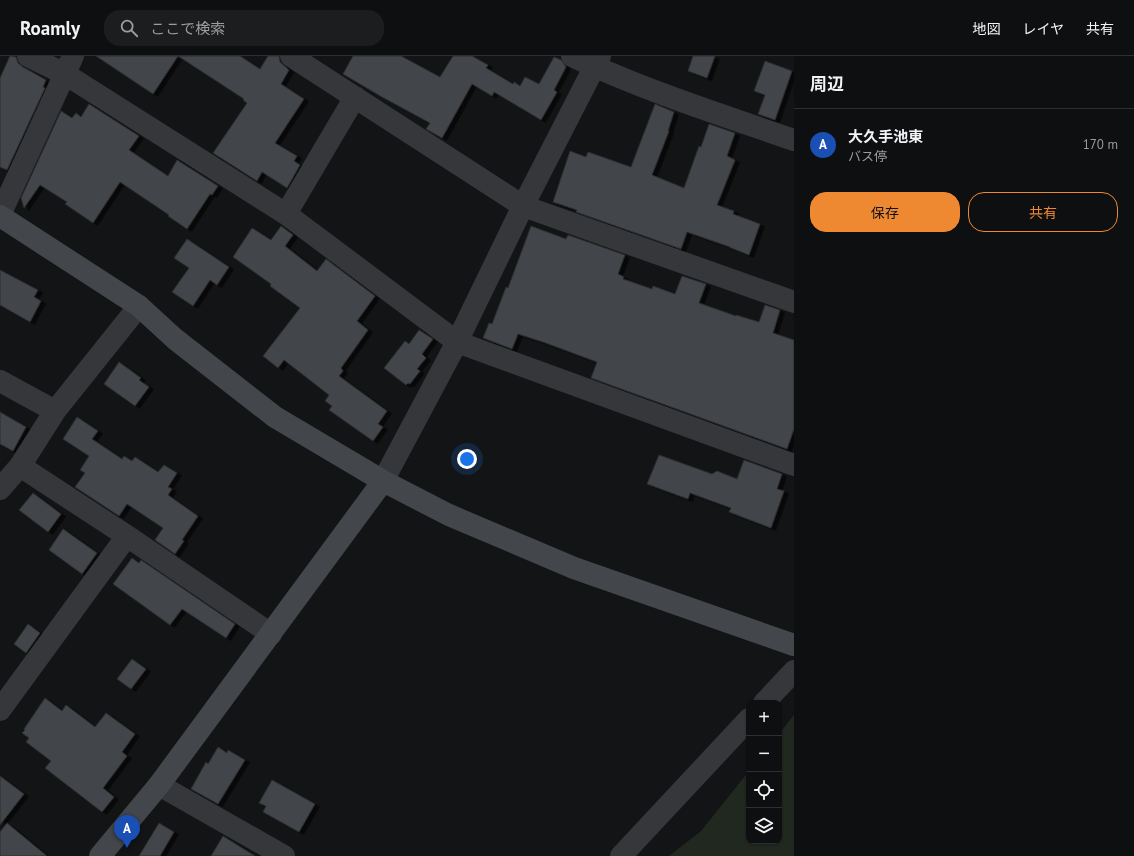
<!DOCTYPE html>
<html lang="ja">
<meta charset="utf-8">
<style>
:root{--surface:#0e0f10;--page:#1c1d1e;--text:#f1f3f6;--muted:#9b9c9f;--line:#2e2f30;--accent:#ee8932}
body{margin:0;font-family:"PT Sans","Noto Sans JP",sans-serif;background:var(--page);color:var(--text)}
.controls{position:absolute;right:12px;bottom:12px;display:grid;overflow:hidden;border-radius:8px;box-shadow:0 1px 3px #0004}
.controls button{width:36px;height:36px;display:grid;place-items:center;padding:0;border:0;border-bottom:1px solid var(--line);background:var(--surface);color:var(--text);font:20px sans-serif}
.you{position:absolute;left:467px;top:403px;width:14px;height:14px;margin:-10px;border:3px solid #fff;border-radius:50%;background:#1a73e8;box-shadow:0 0 0 6px #1a73e833}
.badge{display:grid;place-items:center;width:26px;height:26px;border-radius:50%;background:var(--accent);color:#fff;font-size:13px;font-weight:700}
.pin{position:absolute;translate:-50% -33px;filter:drop-shadow(0 1px 2px #0008)}
.pin::after{content:'';position:absolute;top:21px;width:14px;height:12px;background:inherit;clip-path:polygon(0 0,100% 0,50% 100%)}
.list{margin:0;padding:0;list-style:none}
h2{display:flex;justify-content:space-between;align-items:center;height:52px;margin:0;padding:0 16px;font-size:17px}
h2 small{font-size:13px;font-weight:400;color:var(--muted)}
.list li{display:grid;grid-template-columns:26px 1fr auto;gap:12px;align-items:center;box-sizing:border-box;height:72px;padding:0 16px;border-top:1px solid var(--line)}
.list b{display:block;font-size:15px;white-space:nowrap}
.list p{margin:0;font-size:13px;white-space:nowrap;color:var(--muted)}
.list em{font-size:13px;font-style:normal;color:var(--muted)}
.actions{display:flex;gap:8px;padding:12px 16px}
.actions a{flex:1;padding:9px 0;border:1px solid var(--accent);border-radius:16px;text-align:center;font-size:14px;color:var(--accent)}
.actions .main{background:var(--accent);color:#111}
.icon{flex:none;width:22px;height:22px;fill:none;stroke:currentColor;stroke-width:2;stroke-linecap:round;stroke-linejoin:round}
.map{position:relative;flex:none;width:794px;height:800px;overflow:hidden}
header{display:flex;align-items:center;gap:24px;box-sizing:border-box;height:56px;padding:0 20px;background:var(--surface);border-bottom:1px solid var(--line)}
header strong{font-size:19px}
nav{display:flex;gap:22px;margin-inline-start:auto;font-size:14px}
.search{width:280px;height:36px;background:var(--page);display:flex;align-items:center;gap:10px;box-sizing:border-box;padding:0 14px;border-radius:16px;color:var(--muted);font-size:15px}
main{display:flex}
aside{flex:1;background:var(--surface)}
.map>svg:first-child{display:block}
.green{fill:#202820}
.building{fill:#424448;stroke:#2d2e31;filter:url(#shadow)}
.lines{fill:none;stroke-linecap:round;stroke-linejoin:round}
.street{stroke:#35373a;stroke-width:22}
.secondary{stroke:#43464a;stroke-width:22}
</style>
<header>
<strong>Roamly</strong>
<div class="search"><svg class="icon" aria-label="search" viewBox="0 0 24 24"><circle cx="10" cy="10" r="6"/><path d="M15 15l6 6"/></svg>ここで検索</div>
<nav><a>地図</a><a>レイヤ</a><a>共有</a></nav>
</header>
<main>
<div class="map">
<svg width="794" height="800" viewBox="0 0 794 800">
<defs>
<filter id="shadow"><feDropShadow dx="4.5" dy="2.5" stdDeviation="0" flood-color="#0009"/></filter>
</defs>
<rect width="100%" height="100%" fill="#131415"/>
<path class="green" d="M794,659V800H669L701,775L749,715V785H779V678Z"/>
<path class="building" d="M10,0L16,1L18,7L23,11L46,24L43,31L45,32L7,114L0,111V22Z
M96,0H240L260,13L268,0H279L280,6L289,14L281,28L304,43L275,87L297,100L294,105L300,109L287,132L262,116L257,125L213,97L247,47L243,44L244,43L178,0L153,38Z
M353,0H401L440,21L453,0H472L488,9L486,12L513,28L514,26L520,30L525,21L539,28L554,1L561,4L566,11L554,34L557,36L541,64L494,36L492,40L472,28L442,82L426,73L430,67L382,41L343,18Z
M693,0H715L707,22L688,15Z
M765,5L792,15L775,64L758,58L765,39L754,35Z
M89,48L139,80L129,94L168,120L177,104L218,130L212,139L210,138L187,173L168,160L169,159L120,126L93,167L65,148L67,146L40,129L24,152L21,142L61,55L72,62L76,57L81,61Z
M655,48L674,56L668,75H669L652,119L684,132L699,90L701,91L709,68L735,77L727,100L735,104L717,149L734,155L733,158L760,168L749,199L729,191H730L687,176L681,193L576,156L577,154L553,146L570,95L586,101L588,96L631,111Z
M281,170L293,179L285,190L317,215L326,203L375,240L357,265L368,274L341,312L343,315L339,320L387,355L378,368L383,371L373,385L329,354L332,350L325,345L329,339L284,304L278,312L263,300L300,252L270,230L271,228L233,201L252,172L271,184Z
M531,170L566,183L568,179L625,199L618,218L624,221L623,223L652,233L653,230L675,238L682,220L706,228L699,247L736,260V259L759,266L765,249L780,254L773,277L794,284V373L787,393L591,322L597,306L543,286L518,278L512,293L483,282L489,267L492,268L506,231L508,232Z
M187,183L229,211L217,229L210,224L193,250L172,236L189,212L174,202Z
M0,214L38,234L34,241L41,245L30,266L0,249Z
M419,274L433,283L422,298L426,302L417,313L420,315L410,328L408,327L406,329L384,312L405,285L409,288Z
M119,306L141,322L139,324L149,331L135,350L104,328Z
M0,356L26,371L13,395L0,388Z
M77,361L98,375L92,383L122,403L124,400L132,405L135,401L158,416L164,409L177,417L168,431L172,433L168,439L198,460L182,484L184,485L175,498L155,484L163,472L127,448L119,460L75,431L85,417L80,414L89,400L63,383Z
M659,399L712,418L717,415L737,423L744,404L782,418L777,433L784,435L771,472L729,456L731,452L690,437L688,443L647,428Z
M33,437L61,458L48,476L19,454Z
M63,473L97,497L82,518L49,494Z
M132,502L139,507L141,504L235,568L226,582L182,553L170,569L113,528Z
M28,568L40,577L26,597L14,588Z
M132,603L146,613L131,633L117,623Z
M45,642L62,655L66,649L95,671L106,657L135,678L122,696L127,700L103,732L114,741L102,756L45,712L51,705L26,686L29,682L22,677L25,674L24,673Z
M218,691L227,697L228,694L245,704L218,748L191,733L206,706L208,708Z
M0,720L24,738L0,769Z
M272,724L315,748L299,776L263,756L266,750L259,747Z
M7,767L47,800H0V776Z
M159,767L174,776L160,800H139Z
M223,780L255,800H211Z"/>
<g class="lines">
<path class="street" d="M28,0L65,18L286,158L457,286L794,409
M291,0L523,150L794,246
M572,0C643,34 719,58 794,84
M286,158L355,41
M0,159L73,0
M0,325L55,355L20,410L0,433
M55,355L139,250
M20,410L127,480L271,578
M383,425L457,286L523,150L600,0
M764,647L794,615
M0,654L127,480
M159,729L284,800
M621,800L749,663"/>
<path class="secondary" d="M0,160L139,250L175,283L275,361L383,425L449,459L574,512L794,589
M100,800L159,729L383,425"/>
</g>
</svg>
<div class="controls">
<button>+</button>
<button>−</button>
<button><svg class="icon" aria-label="locate" viewBox="0 0 24 24"><circle cx="12" cy="12" r="6"/><path d="M12 2v4M12 18v4M2 12h4M18 12h4"/></svg></button>
<button><svg class="icon" aria-label="layers" viewBox="0 0 24 24"><path d="M12 4l9 5-9 5-9-5zM3 14l9 5 9-5"/></svg></button>
</div>
<div class="you"></div>
<div class="pin badge" style="left:127px;top:792px;background:#1a4fb4">A</div>
</div>
<aside>
<h2>周辺<small></small></h2>
<ul class="list">
<li><span class="badge" style="background:#1a4fb4">A</span><div><b>大久手池東</b><p>バス停</p></div><em>170 m</em></li>
</ul>
<div class="actions"><a class="main">保存</a><a>共有</a></div>
</aside>
</main>
